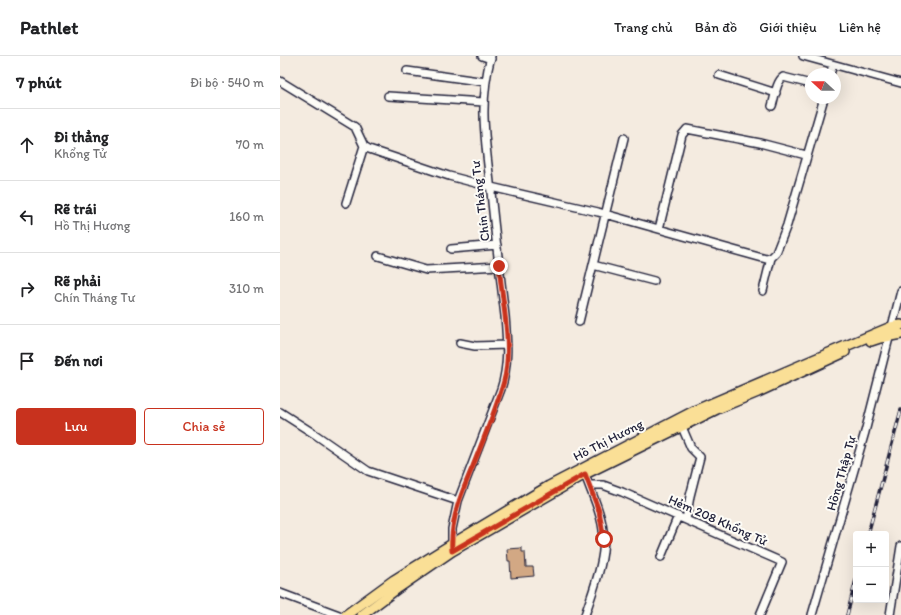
<!DOCTYPE html>
<html lang="vi">
<meta charset="utf-8">
<style>
:root{--surface:#fff;--page:#f2f2f2;--text:#202124;--muted:#757577;--line:#e0e0e0;--accent:#c8321e}
body{margin:0;font-family:Itim,sans-serif;background:var(--page);color:var(--text)}
.controls{position:absolute;right:12px;bottom:12px;display:grid;overflow:hidden;border-radius:4px;box-shadow:0 4px 16px #0002}
.controls button{width:36px;height:36px;display:grid;place-items:center;padding:0;border:0;border-bottom:1px solid var(--line);background:var(--surface);color:var(--text);font:20px sans-serif}
.compass{position:absolute;left:525px;top:12px;width:36px;height:36px;border-radius:50%;background:var(--surface);box-shadow:0 4px 16px #0002;rotate:291deg}
.stop{position:absolute;width:12px;height:12px;margin:-9px;border:3px solid #c8321e;border-radius:50%;background:#fff}
.stop.end{background:#c8321e;border-color:#fff;box-shadow:0 1px 4px #0008}
.list{margin:0;padding:0;list-style:none}
h2{display:flex;justify-content:space-between;align-items:center;height:52px;margin:0;padding:0 16px;font-size:17px}
h2 small{font-size:13px;font-weight:400;color:var(--muted)}
.list li{display:grid;grid-template-columns:26px 1fr auto;gap:12px;align-items:center;box-sizing:border-box;height:72px;padding:0 16px;border-top:1px solid var(--line)}
.list b{display:block;font-size:15px;white-space:nowrap}
.list p{margin:0;font-size:13px;white-space:nowrap;color:var(--muted)}
.list em{font-size:13px;font-style:normal;color:var(--muted)}
.actions{display:flex;gap:8px;padding:12px 16px}
.actions a{flex:1;padding:9px 0;border:1px solid var(--accent);border-radius:4px;text-align:center;font-size:14px;color:var(--accent)}
.actions .main{background:var(--accent);color:#fff}
.icon{flex:none;width:22px;height:22px;fill:none;stroke:currentColor;stroke-width:2;stroke-linecap:round;stroke-linejoin:round}
.map{position:relative;flex:none;width:621px;height:559px;overflow:hidden}
header{display:flex;align-items:center;gap:24px;box-sizing:border-box;height:56px;padding:0 20px;background:var(--surface);border-bottom:1px solid var(--line)}
header strong{font-size:19px}
nav{display:flex;gap:22px;margin-inline-start:auto;font-size:14px}
main{display:flex}
aside{flex:1;background:var(--surface)}
.map>svg:first-child{display:block}
.building{fill:#d2a884;stroke:#22223b}
.lines{fill:none;stroke-linecap:round;stroke-linejoin:round}
.minor-casing{stroke:#22223b;stroke-width:10}
.major-casing{stroke:#22223b;stroke-width:12}
.minor{stroke:#fdfcf7;stroke-width:7}
.major{stroke:#fadf96;stroke-width:9}
.rail-casing{stroke:#22223b;stroke-width:3.5}
.rail{stroke:#fdfcf7;stroke-width:2;stroke-dasharray:6;stroke-linecap:butt}
.route{stroke:#c8321e;stroke-width:5}
.labels{text-anchor:middle;dominant-baseline:central;stroke-width:4;stroke-linejoin:round;paint-order:stroke}
.street-label{font-size:13px;fill:#22223b;stroke:#fdfcf7}
</style>
<header>
<strong>Pathlet</strong>
<nav><a>Trang chủ</a><a>Bản đồ</a><a>Giới thiệu</a><a>Liên hệ</a></nav>
</header>
<main>
<aside>
<h2>7 phút<small>Đi bộ · 540 m</small></h2>
<ul class="list">
<li><svg class="icon" aria-label="ahead" viewBox="0 0 24 24"><path d="M12 20V5M6 11l6-6 6 6"/></svg><div><b>Đi thẳng</b><p>Khổng Tử</p></div><em>70 m</em></li>
<li><svg class="icon" aria-label="left" viewBox="0 0 24 24"><path d="M17 20v-9H6M10 6l-5 5 5 5"/></svg><div><b>Rẽ trái</b><p>Hồ Thị Hương</p></div><em>160 m</em></li>
<li><svg class="icon" aria-label="right" viewBox="0 0 24 24"><path d="M7 20v-9h11M14 6l5 5-5 5"/></svg><div><b>Rẽ phải</b><p>Chín Tháng Tư</p></div><em>310 m</em></li>
<li><svg class="icon" aria-label="arrive" viewBox="0 0 24 24"><path d="M6 21V4h12l-3 4 3 4H6"/></svg><div><b>Đến nơi</b></div></li>
</ul>
<div class="actions"><a class="main">Lưu</a><a>Chia sẻ</a></div>
</aside>
<div class="map">
<svg width="621" height="559" viewBox="0 0 621 559">
<rect width="100%" height="100%" fill="#f4ebe0"/>
<filter id="ink" filterUnits="userSpaceOnUse"><feTurbulence type="fractalNoise" baseFrequency=".025" numOctaves="2"/><feDisplacementMap in="SourceGraphic" scale="8" xChannelSelector="R" yChannelSelector="G"/><feConvolveMatrix kernelMatrix="1 2 1 2 8 2 1 2 1" color-interpolation-filters="sRGB"/></filter>
<g filter="url(#ink)">
<path class="building" d="M242,492V496H245L246,511H253L254,520L231,522L230,505H228L227,493Z"/>
<g class="lines">
<g class="minor-casing">
<path id="minor" d="M202,0L211,3
M523,0L621,27
M127,15L206,26
M550,18L553,9
M439,19L496,37
M0,25L75,71L84,90L89,93L169,120L211,131L318,156L486,203L491,202L496,197L507,169L544,42
M108,40L204,46
M492,50C495,41 496,26 503,21L531,28
M66,147L84,90
M379,173L402,79L407,73L480,87L526,99
M171,193L217,189
M98,200L146,214L219,210
M313,209L374,225
M483,235L491,202
M299,266L344,82
M180,287L195,290L227,289
M0,356L36,379L88,415L178,445
M402,371L411,392L420,401L410,440L406,464
M309,429H323L342,436L502,506L480,559
M172,493V473L178,445L221,333C229,309 227,284 225,260C220,218 215,177 211,136C206,86 198,50 211,0
M381,501L398,460
M0,537L59,559
M305,559C313,534 327,501 323,474C321,455 311,437 305,418
M532,559L585,376L621,235
M610,559L621,490"/>
</g>
<g class="major-casing">
<path id="major" d="M591,285L600,282L621,278
M66,559L114,524L172,488L269,430L323,402L414,355L561,292L611,271L621,269
M82,559L118,532L172,495L305,418L437,353L478,336L565,296"/>
</g>
<use href="#minor" class="minor"/>
<use href="#major" class="major"/>
<g class="rail-casing">
<path id="rail" d="M588,478L621,354
M567,559L576,524"/>
</g>
<use href="#rail" class="rail"/>
</g>
</g>
<g class="lines" filter="url(#ink)">
<path class="route" d="M219,210C222,244 233,291 224,325C216,354 204,382 193,410C181,438 170,464 172,495L305,418L319,455L324,483"/>
</g>
<g class="labels">
<g class="street-label">
<text transform="translate(200 145) rotate(-97)">Chín Tháng Tư</text>
<text transform="translate(328 384) rotate(-27)">Hồ Thị Hương</text>
<text transform="translate(561 417) rotate(-74)">Hồng Thập Tự</text>
<text transform="translate(438 464) rotate(24)">Hẻm 208 Khổng Tử</text>
</g>
</g>
</svg>
<div class="controls">
<button>+</button>
<button>−</button>
</div>
<svg class="compass" viewBox="-18 -18 36 36"><path d="M0-13l5 13h-10z" fill="#e53935"/><path d="M0 13l5-13h-10z" fill="#757577"/></svg>
<div class="stop" style="left:324px;top:483px"></div>
<div class="stop end" style="left:219px;top:210px"></div>
</div>
</main>
